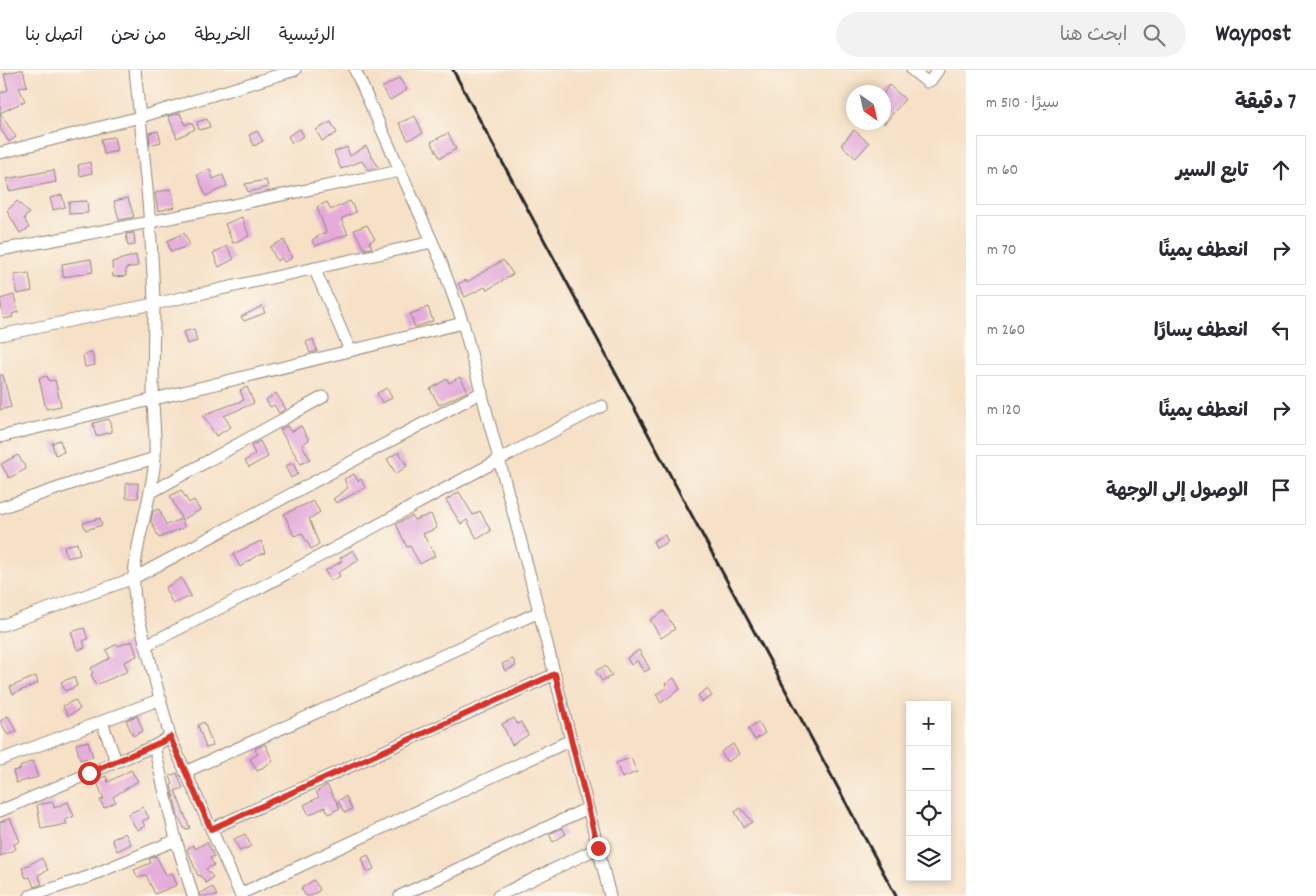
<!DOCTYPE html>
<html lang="ar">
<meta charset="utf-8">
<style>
:root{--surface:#fff;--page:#f2f2f3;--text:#2b2b33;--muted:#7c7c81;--line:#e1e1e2}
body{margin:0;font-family:Dekko,"Playpen Sans Arabic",sans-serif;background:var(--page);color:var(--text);direction:rtl}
.controls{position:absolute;right:15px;bottom:15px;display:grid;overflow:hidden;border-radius:0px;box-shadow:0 2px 8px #0003}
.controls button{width:45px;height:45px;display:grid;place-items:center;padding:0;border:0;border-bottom:1px solid var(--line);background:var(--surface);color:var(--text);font:25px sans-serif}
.compass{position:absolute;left:846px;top:15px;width:45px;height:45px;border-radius:50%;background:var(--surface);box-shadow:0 2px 8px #0003;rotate:146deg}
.stop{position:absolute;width:15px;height:15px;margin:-11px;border:4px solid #d93025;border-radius:50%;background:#fff}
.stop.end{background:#d93025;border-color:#fff;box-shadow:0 1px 5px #0008}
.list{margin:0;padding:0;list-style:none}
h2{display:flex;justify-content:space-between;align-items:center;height:65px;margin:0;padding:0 20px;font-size:21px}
h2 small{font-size:16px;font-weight:400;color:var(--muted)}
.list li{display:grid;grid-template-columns:32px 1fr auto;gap:15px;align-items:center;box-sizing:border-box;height:70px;margin:0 10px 10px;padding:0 10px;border:1px solid var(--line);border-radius:0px}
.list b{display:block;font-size:19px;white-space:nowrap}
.list em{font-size:16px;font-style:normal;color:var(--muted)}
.icon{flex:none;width:28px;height:28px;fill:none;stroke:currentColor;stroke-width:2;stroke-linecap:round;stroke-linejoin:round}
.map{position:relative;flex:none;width:966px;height:826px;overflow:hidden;direction:ltr}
header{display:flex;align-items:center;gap:30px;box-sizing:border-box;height:70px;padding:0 25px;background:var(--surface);border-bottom:1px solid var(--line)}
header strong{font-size:24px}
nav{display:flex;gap:28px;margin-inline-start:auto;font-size:18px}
.search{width:350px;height:45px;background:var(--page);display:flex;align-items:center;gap:12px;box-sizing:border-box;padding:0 18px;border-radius:28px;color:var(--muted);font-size:19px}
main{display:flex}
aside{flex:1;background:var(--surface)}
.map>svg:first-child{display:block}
.building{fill:#e4abdb}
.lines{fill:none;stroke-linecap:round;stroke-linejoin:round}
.minor-casing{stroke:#908678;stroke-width:13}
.minor{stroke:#fff;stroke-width:11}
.rail{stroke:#2b2b2b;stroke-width:3}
.route{stroke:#d93025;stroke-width:6}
</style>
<header>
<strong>Waypost</strong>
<div class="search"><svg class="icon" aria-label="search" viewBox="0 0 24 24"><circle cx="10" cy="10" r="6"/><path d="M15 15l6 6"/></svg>ابحث هنا</div>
<nav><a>الرئيسية</a><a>الخريطة</a><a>من نحن</a><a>اتصل بنا</a></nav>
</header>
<main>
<aside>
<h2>7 دقيقة<small>سيرًا · 510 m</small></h2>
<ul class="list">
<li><svg class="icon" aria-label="ahead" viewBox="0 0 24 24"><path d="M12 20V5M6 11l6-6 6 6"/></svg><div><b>تابع السير</b></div><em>60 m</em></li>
<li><svg class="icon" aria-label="right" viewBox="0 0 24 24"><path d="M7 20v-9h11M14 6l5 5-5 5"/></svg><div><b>انعطف يمينًا</b></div><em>70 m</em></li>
<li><svg class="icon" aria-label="left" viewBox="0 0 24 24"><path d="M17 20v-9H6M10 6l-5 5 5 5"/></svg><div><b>انعطف يسارًا</b></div><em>260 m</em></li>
<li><svg class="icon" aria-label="right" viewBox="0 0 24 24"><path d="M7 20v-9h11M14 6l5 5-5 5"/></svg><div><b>انعطف يمينًا</b></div><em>120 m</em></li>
<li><svg class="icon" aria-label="arrive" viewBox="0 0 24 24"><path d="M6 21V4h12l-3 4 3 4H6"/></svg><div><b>الوصول إلى الوجهة</b></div></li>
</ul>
</aside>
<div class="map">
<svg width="966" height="826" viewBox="0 0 966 826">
<rect width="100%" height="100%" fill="#fbf7ec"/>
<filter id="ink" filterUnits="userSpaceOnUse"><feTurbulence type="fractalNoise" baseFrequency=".02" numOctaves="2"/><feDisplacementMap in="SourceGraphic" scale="10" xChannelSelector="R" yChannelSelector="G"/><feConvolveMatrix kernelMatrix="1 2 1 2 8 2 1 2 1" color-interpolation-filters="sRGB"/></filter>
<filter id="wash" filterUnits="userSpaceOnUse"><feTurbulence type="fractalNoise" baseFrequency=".0096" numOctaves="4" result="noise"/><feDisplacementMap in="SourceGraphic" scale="20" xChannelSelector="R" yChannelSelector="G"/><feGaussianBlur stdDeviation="1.12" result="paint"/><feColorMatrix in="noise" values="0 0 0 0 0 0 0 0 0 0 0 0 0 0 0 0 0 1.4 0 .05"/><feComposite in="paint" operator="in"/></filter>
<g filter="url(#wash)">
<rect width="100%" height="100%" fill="#f6e0c6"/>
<g id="blocks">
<path class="building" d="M19,0H23L27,16L19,18L25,31L0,43L16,67L9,72L0,58V23L8,20L4,4Z
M399,8L407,20L390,30L382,18Z
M889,15L905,29L884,54V22Z
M180,43L185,55L191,52L195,59L177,68L168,46Z
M415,46L423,63L408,70L399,53Z
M207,49L210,57L199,60L197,52Z
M331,52L337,63L322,71L316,60Z
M300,59L304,66L292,73L288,66Z
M854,60L869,73L856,88L841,75Z
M158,61L161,72L150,75L149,63Z
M257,61L263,71L254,76L249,65Z
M448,63L456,79L440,88L431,72Z
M114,67L117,81L104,84L101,69Z
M366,76L378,97L368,100L362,91L341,99L334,82L347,77L350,86Z
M90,92L92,103L80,106L78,95Z
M210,99L213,109L223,105L227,116L206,126L197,105Z
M54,100L56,112L9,121L7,109Z
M266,110L268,117L248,122L245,114Z
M171,119L175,137L158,141L155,123Z
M62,125L65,137L53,140L50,128Z
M128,128L134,147L119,150L114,131Z
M17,131L29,143L24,148L29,158L20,163L7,141Z
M87,131L88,143L69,144V132Z
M350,131L356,142L341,149L348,164L315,176L312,170L326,162L317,137L327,132L331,140Z
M242,147L249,166L233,173L225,154Z
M367,155L375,169L369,172L372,178L364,179L354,160Z
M134,163L135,175L128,176L126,164Z
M184,163L190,175L171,182L167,171Z
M284,170L292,188L284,192L282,188L277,191L270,177Z
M227,176L234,189L219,197L213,183Z
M136,185L138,196L126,198V206L113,207L112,192Z
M91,189L93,202L63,207L62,194Z
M503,190L513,204L487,220L485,217L465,227L458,214L466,210L467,212Z
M29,203L32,221L17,224L14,205Z
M14,225L18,242L12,244L13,247L4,249L0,229Z
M262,236L265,243L244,251L241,247Z
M428,237L433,251L415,257L410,244Z
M194,259L197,271L187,274L183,262Z
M313,269L317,281L310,283L306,272Z
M92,282L95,295L85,297L83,285Z
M0,305H3L11,337L0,340Z
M47,306L49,311L55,310L61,336L46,339L39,308Z
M460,307L468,321L439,335L430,319L447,309L449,313Z
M247,317L254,333L224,346L231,357L216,366L203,345L244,330L240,320Z
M387,318L392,328L382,333L377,323Z
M276,323L286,339L279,343L274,335L270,337L266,330Z
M109,349L112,362L96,366L93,353Z
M287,356L291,362L301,356L309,370L302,375L310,389L301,394L280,360Z
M60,370L64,382L55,385L52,373Z
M260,371L268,387L249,397L245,391L255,384L251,376Z
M399,382L407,396L396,404L387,389Z
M18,385L26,399L9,408L1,394Z
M293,393L298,404L291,408L285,396Z
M354,404L358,411L361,409L365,418L336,433L333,429L348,418L344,409Z
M126,413H138V428H126Z
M181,420L189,433L194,430L200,440L182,450L170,426Z
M459,422L473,445L480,441L491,461L477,469L467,450L461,454L446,430Z
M313,431L320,442L309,449L319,474L311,479L302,463L294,466L284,444Z
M159,439L166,455L181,449L185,457L159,468L151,451L153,441Z
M431,444L437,458L423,464L435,486L420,494L410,476L407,477L396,454L412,446L414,450Z
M100,448L102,455L86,460L83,453Z
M665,465L668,472L656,478L653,471Z
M261,471L265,483L256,486L240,497L233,484Z
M77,473L80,485L67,488L64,476Z
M353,480L359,490L338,503L340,506L331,511L325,501L342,491L340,488Z
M181,508L191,526L173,534L165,518Z
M664,541L675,559L661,568L650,550Z
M84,558L88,569L83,571L85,578L77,580L71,562Z
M132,571L137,586L124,592L128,601L96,615L91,604L93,603L91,598L110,588L106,580L117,574L118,576Z
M639,580L650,599L644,602L637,591L631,595L627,588Z
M513,589L516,596L505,601L502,594Z
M605,596L612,605L602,611L595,601Z
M36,606L38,613L13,624L10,617Z
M74,607L77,616L65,621L61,612Z
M674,608L680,619L661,633L656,624L667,618L665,614Z
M707,619L712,626L702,632L698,625Z
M75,630L80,639L68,646L63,636Z
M8,646L17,661L8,665L0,651Z
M137,646L143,661L133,666L126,650Z
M514,648L517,654L521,652L528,665L512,675L502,654Z
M204,652L213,676L206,678L198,655Z
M758,652L765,663L755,670L748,659Z
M88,671L93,687L80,690L76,674Z
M265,674L273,691L257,701L250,689L258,684L255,679Z
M733,674L739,684L727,692L721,682Z
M631,688L637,702L622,708L616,693Z
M32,691L38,707L16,713L13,701L21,699L20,697Z
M131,700L138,711L113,727L116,732L104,738L100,730L104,729L96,710L106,706L108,712Z
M177,703L183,718L175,721L190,758L185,760L178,746L171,715L173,714L170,706Z
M327,715L340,738L329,744L325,737L309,745L304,735L319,727L316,722Z
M346,726L352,739L345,743L338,731Z
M53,732L54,738L68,732L74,746L65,750L67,754L41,759L37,735Z
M143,737L149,748L142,751L145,756L137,760L128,744Z
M741,738L752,752L744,757L735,742Z
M10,748L20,771L14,774L16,779L0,786V752Z
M562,758L566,764L553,772L549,764Z
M125,763L131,774L117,781L112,769Z
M245,764L251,776L240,781L234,769Z
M207,772L214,786L210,788L214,795L206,799L213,807L206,813L200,805L198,806L187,779L193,775L195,779Z
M368,785L374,799L367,802L362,788Z
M156,786L166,805L172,803L177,815L155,824L146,805L138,808L134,800L151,793L149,789Z
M42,788L48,800L38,805L42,814L34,817L30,807L26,808L22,798Z
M314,810L320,820L311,826H306L301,818Z
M213,817L217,826H200V823Z"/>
</g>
</g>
<g filter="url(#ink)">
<use href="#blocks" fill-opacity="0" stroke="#908678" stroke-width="1"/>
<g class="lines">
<g class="minor-casing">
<path id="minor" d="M135,0C143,78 152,155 154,234C154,264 153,294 153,324C153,346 156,367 155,388C152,429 136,467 134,507C133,519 135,530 137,541L170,667L241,826
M355,0L440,189L463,253L531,510L610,826
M912,0L927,12L931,10L938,0
M0,83L140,47L295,0
M0,180L150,152L400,101
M314,198L350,280
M0,265L154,234L432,172
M0,367L463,253
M150,423L323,327
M0,438L85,409L155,388
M0,556L134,508L482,322
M146,575C301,500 449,414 602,336
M102,652L116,691
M154,676L176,770L193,826
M0,690L161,629
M185,702L539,542
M0,741L154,676L170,667
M211,759L555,604
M240,824L571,670
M30,826L85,808L176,770
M400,826L588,738
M498,826L598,778"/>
</g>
<use href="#minor" class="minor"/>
<path class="rail" d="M453,0L896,826"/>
</g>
</g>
<g class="lines" filter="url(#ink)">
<path class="route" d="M89,703L164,671L170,667L211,759L555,604L598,778"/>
</g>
</svg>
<div class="controls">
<button>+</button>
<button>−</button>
<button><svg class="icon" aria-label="locate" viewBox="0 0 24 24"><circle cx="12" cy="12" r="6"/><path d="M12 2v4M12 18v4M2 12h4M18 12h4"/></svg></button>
<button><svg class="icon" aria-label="layers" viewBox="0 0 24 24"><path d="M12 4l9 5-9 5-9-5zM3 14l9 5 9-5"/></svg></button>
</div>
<svg class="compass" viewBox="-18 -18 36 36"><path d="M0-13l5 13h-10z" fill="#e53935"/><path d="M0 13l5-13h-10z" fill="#7c7c81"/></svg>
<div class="stop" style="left:89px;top:703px"></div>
<div class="stop end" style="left:598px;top:778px"></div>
</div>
</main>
